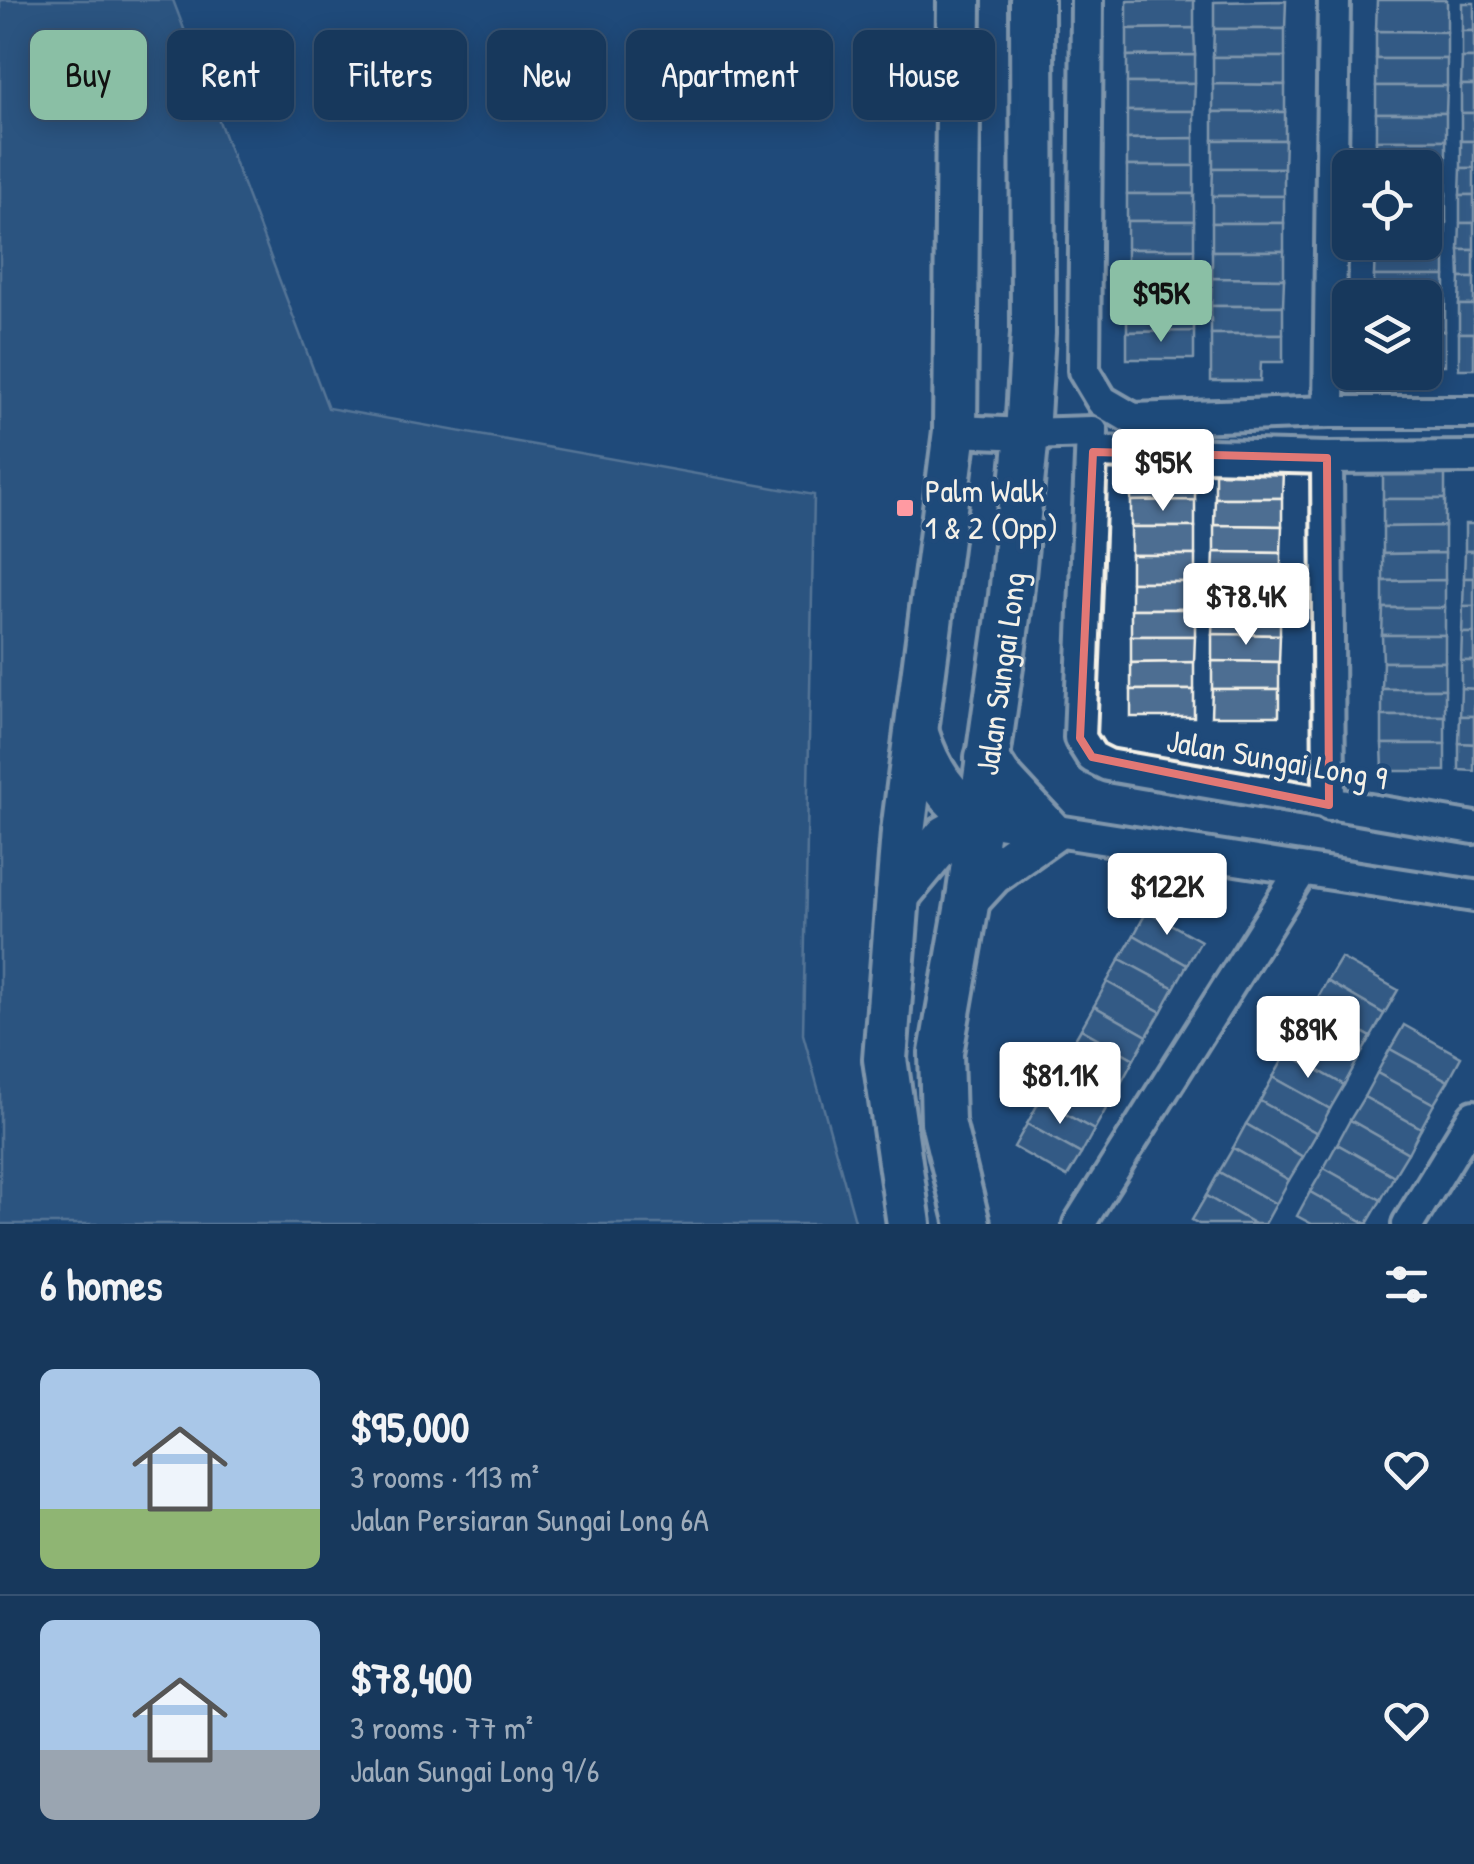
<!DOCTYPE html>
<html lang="en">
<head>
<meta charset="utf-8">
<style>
  :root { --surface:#17385c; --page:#244365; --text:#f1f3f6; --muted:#9eacbb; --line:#365272; --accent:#8abfa5 }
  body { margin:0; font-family:"Patrick Hand",sans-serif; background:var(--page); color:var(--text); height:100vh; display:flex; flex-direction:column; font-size:38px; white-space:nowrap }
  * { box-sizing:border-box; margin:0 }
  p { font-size:32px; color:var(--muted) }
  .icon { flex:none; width:55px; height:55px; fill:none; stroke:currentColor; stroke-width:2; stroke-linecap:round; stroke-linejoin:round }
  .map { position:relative; height:1224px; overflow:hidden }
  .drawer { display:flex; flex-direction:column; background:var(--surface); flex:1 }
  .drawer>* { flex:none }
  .hud { position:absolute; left:30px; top:30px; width:1415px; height:90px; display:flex; gap:20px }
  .tools { position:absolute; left:1332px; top:150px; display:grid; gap:20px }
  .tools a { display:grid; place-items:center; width:110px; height:110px; border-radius:15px; background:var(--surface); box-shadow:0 5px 25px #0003,0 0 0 2px var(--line); font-size:50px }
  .price { position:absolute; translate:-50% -85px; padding:0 22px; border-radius:10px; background:#fff; color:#222; font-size:32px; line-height:65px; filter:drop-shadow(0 2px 5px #0008) }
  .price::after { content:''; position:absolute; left:50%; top:60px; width:30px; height:22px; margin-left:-15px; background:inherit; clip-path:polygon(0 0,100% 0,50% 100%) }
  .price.on { background:var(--accent); color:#111 }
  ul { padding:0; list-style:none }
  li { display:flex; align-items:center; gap:30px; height:250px; padding:0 40px }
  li+li { border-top:2px solid var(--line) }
  li span { display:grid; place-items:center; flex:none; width:280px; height:200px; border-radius:15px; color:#555 }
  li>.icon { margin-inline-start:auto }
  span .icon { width:120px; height:120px; fill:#fffc; stroke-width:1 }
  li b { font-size:42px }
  h2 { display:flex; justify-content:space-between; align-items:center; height:120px; padding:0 40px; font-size:42px }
  .pill { padding:0 35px; border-radius:15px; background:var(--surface); box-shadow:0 5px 25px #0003,0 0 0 2px var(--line); font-size:35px; line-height:90px }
  .pill.on { background:var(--accent); color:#111 }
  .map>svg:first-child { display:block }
  .green { fill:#3a5f88; stroke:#97a8b8; stroke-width:2.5 }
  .building { fill:#4d6e92; stroke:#f4f1e8; stroke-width:2.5 }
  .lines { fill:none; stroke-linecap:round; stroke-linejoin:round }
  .street-casing { stroke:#f4f1e8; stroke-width:38 }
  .secondary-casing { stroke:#f4f1e8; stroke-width:50 }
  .street { stroke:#1f4a7a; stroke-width:30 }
  .secondary { stroke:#1f4a7a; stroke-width:42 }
  .marked { fill:none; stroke:#e27875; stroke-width:8; stroke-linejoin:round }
  .poi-dot { fill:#ff9aa2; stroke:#1f4a7a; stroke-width:4 }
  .labels { text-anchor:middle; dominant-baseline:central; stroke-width:9; stroke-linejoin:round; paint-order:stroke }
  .poi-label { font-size:32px; fill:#f4f1e8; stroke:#1f4a7a; text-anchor:start }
  .street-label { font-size:32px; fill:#f4f1e8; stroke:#1f4a7a }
</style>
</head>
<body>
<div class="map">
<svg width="1474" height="1224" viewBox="0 0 1474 1224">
  <rect width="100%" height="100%" fill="#1f4a7a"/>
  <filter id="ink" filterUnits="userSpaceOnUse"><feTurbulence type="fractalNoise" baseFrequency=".01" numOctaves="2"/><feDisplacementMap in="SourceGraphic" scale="20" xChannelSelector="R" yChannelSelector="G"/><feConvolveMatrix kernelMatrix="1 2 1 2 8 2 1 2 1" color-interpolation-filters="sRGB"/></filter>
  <g filter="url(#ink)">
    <path class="green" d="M 0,0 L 173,0 L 328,408 L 814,495 L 803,1034 L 856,1224 L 0,1224 Z"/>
    <g class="building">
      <path d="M 1194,0 L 1194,28 L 1127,29 L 1127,1 Z"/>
      <path d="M 1377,0 L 1447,0 L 1447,32 L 1376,31 Z"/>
      <path d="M 1286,1 L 1285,29 L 1214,29 L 1214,2 Z"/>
      <rect x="1462" y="3" width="12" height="28"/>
      <path d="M 1194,28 L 1195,55 L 1127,56 L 1127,29 Z"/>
      <path d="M 1214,29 L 1285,29 L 1285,57 L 1213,57 Z"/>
      <path d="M 1376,31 L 1447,32 L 1447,59 L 1376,59 Z"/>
      <rect x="1462" y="31" width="12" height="27"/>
      <path d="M 1195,55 L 1195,83 L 1127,83 L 1127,56 Z"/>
      <path d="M 1213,57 L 1285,57 L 1285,85 L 1213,84 Z"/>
      <path d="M 1462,58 L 1474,58 L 1474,85 L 1461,85 Z"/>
      <rect x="1376" y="59" width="71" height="27"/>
      <path d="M 1127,83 L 1195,83 L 1194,111 L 1127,111 Z"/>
      <path d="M 1213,84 L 1285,85 L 1285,112 L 1213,112 Z"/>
      <rect x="1461" y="85" width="13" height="28"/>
      <path d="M 1376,86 L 1447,86 L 1446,113 L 1376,113 Z"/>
      <path d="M 1127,111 L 1194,111 L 1194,138 L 1127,139 Z"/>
      <rect x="1213" y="112" width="72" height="28"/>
      <rect x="1376" y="113" width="70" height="27"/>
      <rect x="1461" y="113" width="13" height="28"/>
      <path d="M 1194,138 L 1194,166 L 1127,166 L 1127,139 Z"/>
      <path d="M 1213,140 L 1285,140 L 1284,168 L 1213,168 Z"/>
      <path d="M 1376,140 L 1446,140 L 1446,167 L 1376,168 Z"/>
      <rect x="1461" y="141" width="13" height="27"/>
      <rect x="1127" y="166" width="67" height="28"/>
      <path d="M 1446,167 L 1446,195 L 1425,195 L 1425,168 L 1402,168 Z"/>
      <path d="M 1213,168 L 1284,168 L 1284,196 L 1212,196 Z"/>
      <path d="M 1461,168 L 1474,168 L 1474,195 L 1460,195 Z"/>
      <rect x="1127" y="194" width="67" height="27"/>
      <rect x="1425" y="195" width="21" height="27"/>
      <rect x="1460" y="195" width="14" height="28"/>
      <rect x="1212" y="196" width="72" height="27"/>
      <rect x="1127" y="221" width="67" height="28"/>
      <path d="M 1425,222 L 1446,222 L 1445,249 L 1375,249 L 1375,242 L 1425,242 Z"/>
      <rect x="1212" y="223" width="72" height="28"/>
      <path d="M 1460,223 L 1474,223 L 1474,250 L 1459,250 Z"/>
      <path d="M 1127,249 L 1194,249 L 1194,276 L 1127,277 Z"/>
      <path d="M 1375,249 L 1445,249 L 1445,276 L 1374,276 Z"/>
      <path d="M 1459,250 L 1474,250 L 1474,278 L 1460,278 Z"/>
      <path d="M 1212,251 L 1284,251 L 1284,279 L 1212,278 Z"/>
      <path d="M 1194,276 L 1194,304 L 1127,304 L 1127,277 Z"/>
      <path d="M 1374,276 L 1445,276 L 1445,304 L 1425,303 L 1425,298 L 1374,298 Z"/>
      <path d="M 1212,278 L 1284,279 L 1283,306 L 1211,306 Z"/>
      <path d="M 1460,278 L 1474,278 L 1474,305 L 1459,305 Z"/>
      <path d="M 1425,303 L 1445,304 L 1445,331 L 1425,331 Z"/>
      <path d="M 1127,304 L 1194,304 L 1194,331 L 1127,332 Z"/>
      <rect x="1459" y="305" width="15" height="28"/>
      <rect x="1211" y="306" width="72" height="28"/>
      <path d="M 1194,331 L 1194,359 L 1127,359 L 1127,332 Z"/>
      <rect x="1425" y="331" width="20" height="34"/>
      <rect x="1459" y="333" width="15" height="36"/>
      <path d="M 1211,334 L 1283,334 L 1283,362 L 1261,362 L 1260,381 L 1211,381 Z"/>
      <path d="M 1131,467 L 1195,467 L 1195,500 L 1131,501 Z"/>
      <rect x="1383" y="468" width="62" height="31"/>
      <path d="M 1215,471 L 1283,471 L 1282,498 L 1215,498 Z"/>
      <path d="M 1215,498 L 1282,498 L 1282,526 L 1214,525 Z"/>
      <path d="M 1383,499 L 1445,499 L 1445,526 L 1383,527 Z"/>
      <path d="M 1195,500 L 1195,527 L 1131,527 L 1131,501 Z"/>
      <rect x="1465" y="524" width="9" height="27"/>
      <path d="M 1214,525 L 1282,526 L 1281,553 L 1214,552 Z"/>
      <path d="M 1445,526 L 1445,553 L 1383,554 L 1383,527 Z"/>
      <rect x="1131" y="527" width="64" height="28"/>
      <path d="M 1465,551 L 1474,551 L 1474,578 L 1464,578 Z"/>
      <path d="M 1214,552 L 1281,553 L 1281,580 L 1213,579 Z"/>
      <path d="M 1445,553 L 1445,580 L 1383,581 L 1383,554 Z"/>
      <rect x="1131" y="555" width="64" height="27"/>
      <path d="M 1464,578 L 1474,578 L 1474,606 L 1463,606 Z"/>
      <path d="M 1213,579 L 1281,580 L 1280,607 L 1213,607 Z"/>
      <path d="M 1445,580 L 1445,608 L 1383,608 L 1383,581 Z"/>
      <rect x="1131" y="582" width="64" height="27"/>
      <path d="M 1463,606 L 1474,606 L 1474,633 L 1462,633 Z"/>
      <path d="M 1213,607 L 1280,607 L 1280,635 L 1212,634 Z"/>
      <path d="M 1383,608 L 1445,608 L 1445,635 L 1382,635 Z"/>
      <rect x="1131" y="609" width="64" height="27"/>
      <path d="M 1462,633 L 1474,633 L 1474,661 L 1461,661 Z"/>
      <path d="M 1212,634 L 1280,635 L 1279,662 L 1212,661 Z"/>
      <path d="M 1382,635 L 1445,635 L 1445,662 L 1383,662 Z"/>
      <path d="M 1131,636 L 1195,636 L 1194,662 L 1131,663 Z"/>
      <path d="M 1212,661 L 1279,662 L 1279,689 L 1212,689 Z"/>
      <path d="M 1461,661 L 1474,661 L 1474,689 L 1461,688 Z"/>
      <path d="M 1194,662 L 1194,690 L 1131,690 L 1131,663 Z"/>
      <path d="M 1383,662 L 1445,662 L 1445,689 L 1382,689 Z"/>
      <path d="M 1461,688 L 1474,689 L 1474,716 L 1460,716 Z"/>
      <path d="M 1212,689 L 1279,689 L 1279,716 L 1211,716 Z"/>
      <rect x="1382" y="689" width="63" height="27"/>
      <rect x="1131" y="690" width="63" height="27"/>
      <rect x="1382" y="716" width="63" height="28"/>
      <path d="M 1460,716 L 1474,716 L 1474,744 L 1459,743 Z"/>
      <path d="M 1459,743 L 1474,744 L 1474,771 L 1459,770 Z"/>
      <path d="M 1382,744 L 1445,744 L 1445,771 L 1383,771 Z"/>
      <path d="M 1147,911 L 1201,941 L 1187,965 L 1134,935 Z"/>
      <path d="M 1134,935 L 1187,965 L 1174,988 L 1120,959 Z"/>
      <path d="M 1341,958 L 1398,990 L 1384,1014 L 1327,981 Z"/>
      <path d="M 1120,959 L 1174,988 L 1161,1012 L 1107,982 Z"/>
      <path d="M 1327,981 L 1384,1014 L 1371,1037 L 1314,1005 Z"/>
      <path d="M 1107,982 L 1161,1012 L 1147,1036 L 1094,1006 Z"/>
      <path d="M 1314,1005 L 1371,1037 L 1357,1061 L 1300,1029 Z"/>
      <path d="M 1094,1006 L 1147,1036 L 1134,1059 L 1081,1029 Z"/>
      <path d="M 1404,1025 L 1461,1057 L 1448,1081 L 1390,1049 Z"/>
      <path d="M 1081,1029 L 1134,1059 L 1121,1083 L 1067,1053 Z"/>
      <path d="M 1300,1029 L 1357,1061 L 1344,1085 L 1287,1053 Z"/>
      <path d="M 1390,1049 L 1448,1081 L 1434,1104 L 1377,1073 Z"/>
      <path d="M 1067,1053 L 1121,1083 L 1107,1107 L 1054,1076 Z"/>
      <path d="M 1287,1053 L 1344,1085 L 1330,1109 L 1273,1077 Z"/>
      <path d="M 1377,1073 L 1434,1104 L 1421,1128 L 1364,1097 Z"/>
      <path d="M 1054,1076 L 1107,1107 L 1094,1130 L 1040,1100 Z"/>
      <path d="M 1273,1077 L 1330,1109 L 1317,1133 L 1260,1101 Z"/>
      <path d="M 1364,1097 L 1421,1128 L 1408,1153 L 1350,1120 Z"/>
      <path d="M 1040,1100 L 1094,1130 L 1081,1154 L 1027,1124 Z"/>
      <path d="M 1260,1101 L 1317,1133 L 1303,1157 L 1246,1124 Z"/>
      <path d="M 1350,1120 L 1408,1153 L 1394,1176 L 1337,1144 Z"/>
      <path d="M 1027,1124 L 1081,1154 L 1067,1177 L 1014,1147 Z"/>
      <path d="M 1246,1124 L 1303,1157 L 1289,1180 L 1233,1148 Z"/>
      <path d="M 1337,1144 L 1394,1176 L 1381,1200 L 1324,1168 Z"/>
      <path d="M 1233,1148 L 1289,1180 L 1276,1204 L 1219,1172 Z"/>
      <path d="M 1324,1168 L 1381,1200 L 1367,1224 L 1310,1192 Z"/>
      <path d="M 1219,1172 L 1276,1204 L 1265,1224 L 1255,1224 L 1206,1196 Z"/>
      <path d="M 1310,1192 L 1367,1224 L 1312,1224 L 1297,1216 Z"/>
      <path d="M 1206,1196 L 1255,1224 L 1199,1224 L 1192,1220 Z"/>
    </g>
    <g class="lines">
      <g class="street-casing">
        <g id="street">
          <path d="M 1087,0 L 1084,371 L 1102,401 L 1133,419 L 1329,412 L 1474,412"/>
          <path d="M 1329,412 L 1334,0"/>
          <path d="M 955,431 L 1027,434 L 1092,432 L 1080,738 L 1092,757 L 1108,765 L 1474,828"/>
          <path d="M 1093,452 L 1327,458 L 1474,457"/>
          <path d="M 1327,458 L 1329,805"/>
          <path d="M 979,819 L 1474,896"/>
          <path d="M 1079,1224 L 1301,871"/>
          <path d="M 1408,1224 L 1474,1116"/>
        </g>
      </g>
      <g class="secondary-casing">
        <g id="secondary">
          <path d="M 917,734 C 929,771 946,798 979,819"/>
          <path d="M 898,895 L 946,837 L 979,819"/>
          <path d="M 968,899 L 991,874 L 1050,832 L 999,777 L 987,758"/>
          <path d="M 909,1224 L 885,1059 L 903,832 L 955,431 L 959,0"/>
          <path id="s1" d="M 968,1224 L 943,1122 L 941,1053 L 968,899 L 1011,596 L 1027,434 L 1033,333 L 1032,0"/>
        </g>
      </g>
      <use href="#street" class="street"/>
      <use href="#secondary" class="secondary"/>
    </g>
  </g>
  <path d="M0 0H1474V1224H0ZM 1093,452 L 1327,458 L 1329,805 L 1092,757 L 1080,738 Z" fill="#1f4a7a" fill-opacity=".55" fill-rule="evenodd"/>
  <path class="marked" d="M 1093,452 L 1327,458 L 1329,805 L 1092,757 L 1080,738 Z"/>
  <rect class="poi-dot" x="895" y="498" width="20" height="20" rx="5"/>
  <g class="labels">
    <g class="poi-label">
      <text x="925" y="490">Palm Walk<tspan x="925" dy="37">1 &amp; 2 (Opp)</tspan></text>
    </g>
    <g class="street-label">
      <text stroke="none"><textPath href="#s1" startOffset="558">Jalan Sungai Long</textPath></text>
      <text transform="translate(1277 759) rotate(10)">Jalan Sungai Long 9</text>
    </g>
  </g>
</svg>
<div class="tools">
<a><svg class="icon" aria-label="locate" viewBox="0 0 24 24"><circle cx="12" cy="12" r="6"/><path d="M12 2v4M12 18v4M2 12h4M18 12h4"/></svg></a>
<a><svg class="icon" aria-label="layers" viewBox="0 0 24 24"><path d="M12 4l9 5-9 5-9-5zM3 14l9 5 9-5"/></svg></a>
</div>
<b class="price on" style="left:1161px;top:345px">$95K</b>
<b class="price" style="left:1163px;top:514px">$95K</b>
<b class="price" style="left:1246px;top:648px">$78.4K</b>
<b class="price" style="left:1167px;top:938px">$122K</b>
<b class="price" style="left:1308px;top:1081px">$89K</b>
<b class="price" style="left:1060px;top:1127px">$81.1K</b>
<div class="hud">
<a class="pill on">Buy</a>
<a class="pill">Rent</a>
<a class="pill">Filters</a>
<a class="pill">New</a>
<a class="pill">Apartment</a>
<a class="pill">House</a>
</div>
</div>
<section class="drawer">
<h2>6 homes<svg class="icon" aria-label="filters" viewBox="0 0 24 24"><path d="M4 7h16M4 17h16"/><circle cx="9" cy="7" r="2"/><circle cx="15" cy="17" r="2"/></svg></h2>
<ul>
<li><span style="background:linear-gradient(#a9c7e8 70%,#8fb573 0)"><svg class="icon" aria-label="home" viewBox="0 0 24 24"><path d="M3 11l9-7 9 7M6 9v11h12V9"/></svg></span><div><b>$95,000</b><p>3 rooms · 113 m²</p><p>Jalan Persiaran Sungai Long 6A</p></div><svg class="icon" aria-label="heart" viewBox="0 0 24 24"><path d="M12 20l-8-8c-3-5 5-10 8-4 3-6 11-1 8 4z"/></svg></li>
<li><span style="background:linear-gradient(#a9c7e8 65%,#9aa5b1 0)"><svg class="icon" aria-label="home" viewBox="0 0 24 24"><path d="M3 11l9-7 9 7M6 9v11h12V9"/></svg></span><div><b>$78,400</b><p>3 rooms · 77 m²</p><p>Jalan Sungai Long 9/6</p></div><svg class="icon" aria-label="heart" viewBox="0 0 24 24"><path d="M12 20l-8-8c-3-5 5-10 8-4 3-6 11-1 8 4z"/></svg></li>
</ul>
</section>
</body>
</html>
